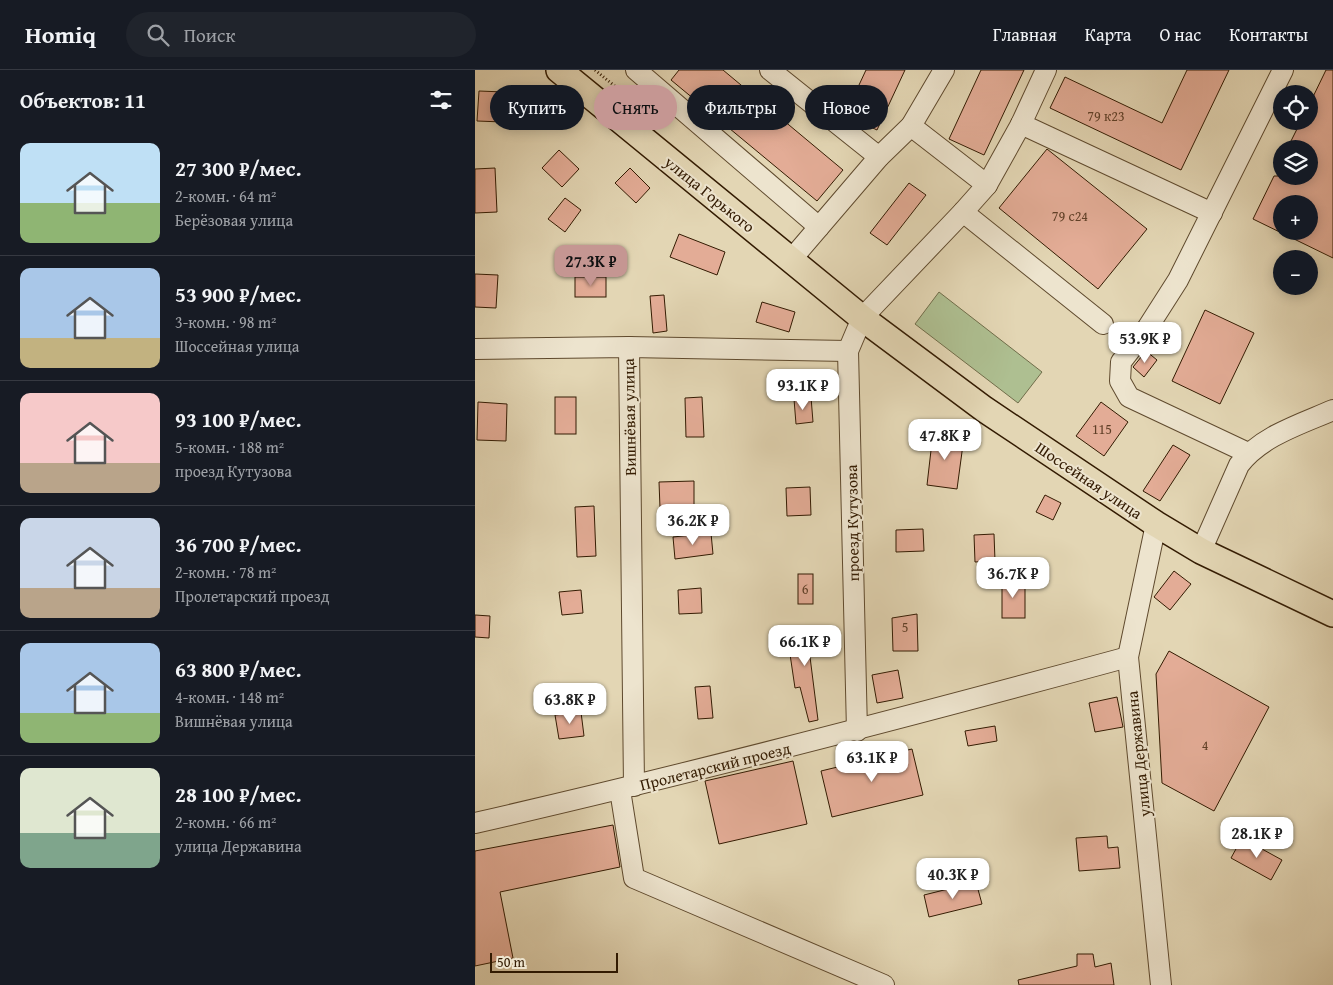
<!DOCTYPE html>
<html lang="ru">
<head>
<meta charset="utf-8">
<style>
  :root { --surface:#171b24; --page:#20242c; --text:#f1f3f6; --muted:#9ea1a6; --line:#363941; --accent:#c59692 }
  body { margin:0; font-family:"Gentium Book Plus",serif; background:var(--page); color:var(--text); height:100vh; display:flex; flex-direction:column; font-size:19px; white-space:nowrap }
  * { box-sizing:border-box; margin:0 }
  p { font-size:16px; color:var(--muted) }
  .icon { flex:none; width:28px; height:28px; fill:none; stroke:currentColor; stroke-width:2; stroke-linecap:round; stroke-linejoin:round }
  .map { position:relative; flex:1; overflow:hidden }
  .details { display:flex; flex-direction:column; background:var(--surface); width:475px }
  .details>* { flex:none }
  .guide { position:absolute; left:15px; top:15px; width:475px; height:45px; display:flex; gap:10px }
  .controls { position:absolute; left:798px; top:15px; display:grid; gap:10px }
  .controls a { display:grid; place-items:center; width:45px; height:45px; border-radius:50%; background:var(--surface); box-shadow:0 2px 12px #0003; font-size:25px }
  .scale { position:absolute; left:15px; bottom:12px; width:128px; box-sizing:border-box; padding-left:5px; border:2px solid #331b02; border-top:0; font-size:14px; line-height:18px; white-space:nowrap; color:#331b02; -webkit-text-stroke:4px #ede4ce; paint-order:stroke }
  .price { position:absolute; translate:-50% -42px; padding:0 11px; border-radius:10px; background:#fff; color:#222; font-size:16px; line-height:32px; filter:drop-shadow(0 1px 2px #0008) }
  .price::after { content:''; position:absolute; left:50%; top:30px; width:15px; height:11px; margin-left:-8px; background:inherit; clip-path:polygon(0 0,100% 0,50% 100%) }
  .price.current { background:var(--accent); color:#111 }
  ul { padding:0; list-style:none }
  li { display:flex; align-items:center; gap:15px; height:125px; padding:0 20px }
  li+li { border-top:1px solid var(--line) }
  li span { display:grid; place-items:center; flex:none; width:140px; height:100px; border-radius:10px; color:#555 }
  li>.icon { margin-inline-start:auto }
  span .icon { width:60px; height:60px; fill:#fffc; stroke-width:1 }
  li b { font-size:21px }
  h2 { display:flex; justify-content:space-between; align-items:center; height:60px; padding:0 20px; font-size:21px }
  .chip { padding:0 18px; border-radius:22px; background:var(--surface); box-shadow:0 2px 12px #0003; font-size:18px; line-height:45px }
  .chip.current { background:var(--accent); color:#111 }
  header { display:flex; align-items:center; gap:30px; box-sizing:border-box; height:70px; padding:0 25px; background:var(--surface); border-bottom:1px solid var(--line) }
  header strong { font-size:24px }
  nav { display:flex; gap:28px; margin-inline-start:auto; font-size:18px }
  .search { width:350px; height:45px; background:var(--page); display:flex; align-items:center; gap:12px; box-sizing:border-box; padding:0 18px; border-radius:28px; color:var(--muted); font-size:19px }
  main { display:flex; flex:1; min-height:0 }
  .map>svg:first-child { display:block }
  .green { fill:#aebf91; stroke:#706d4a }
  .building { fill:#e3ac96; stroke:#331b02; fill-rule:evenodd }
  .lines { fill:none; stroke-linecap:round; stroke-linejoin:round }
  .minor-casing { stroke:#5f4a2e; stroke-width:22 }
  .major-casing { stroke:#331b02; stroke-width:28 }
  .path { stroke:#331b02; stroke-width:3; stroke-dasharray:1 2.5; stroke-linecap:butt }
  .minor { stroke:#ede4ce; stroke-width:20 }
  .major { stroke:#e3d6b4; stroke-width:25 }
  .labels { text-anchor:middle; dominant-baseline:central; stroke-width:4; stroke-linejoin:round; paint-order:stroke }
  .number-label { font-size:14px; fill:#5f3f27 }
  .street-label { font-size:16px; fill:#331b02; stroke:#ede4ce }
</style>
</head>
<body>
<header>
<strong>Homiq</strong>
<div class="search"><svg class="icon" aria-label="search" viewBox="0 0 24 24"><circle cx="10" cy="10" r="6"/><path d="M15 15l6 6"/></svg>Поиск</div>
<nav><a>Главная</a><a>Карта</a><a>О нас</a><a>Контакты</a></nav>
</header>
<main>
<section class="details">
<h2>Объектов: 11<svg class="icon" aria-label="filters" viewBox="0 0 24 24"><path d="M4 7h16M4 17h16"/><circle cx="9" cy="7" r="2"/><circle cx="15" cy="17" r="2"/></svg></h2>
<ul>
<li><span style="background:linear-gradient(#bfe0f5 60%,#8fb573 0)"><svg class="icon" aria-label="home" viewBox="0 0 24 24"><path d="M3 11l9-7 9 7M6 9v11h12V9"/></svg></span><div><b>27 300 ₽/мес.</b><p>2-комн. · 64 m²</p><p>Берёзовая улица</p></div></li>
<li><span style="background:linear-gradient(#a9c7e8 70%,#c2b280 0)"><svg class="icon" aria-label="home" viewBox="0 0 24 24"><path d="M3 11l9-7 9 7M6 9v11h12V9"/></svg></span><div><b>53 900 ₽/мес.</b><p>3-комн. · 98 m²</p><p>Шоссейная улица</p></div></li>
<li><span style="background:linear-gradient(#f6c9c9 70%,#b9a48a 0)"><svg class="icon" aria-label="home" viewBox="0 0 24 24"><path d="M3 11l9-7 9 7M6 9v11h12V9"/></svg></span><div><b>93 100 ₽/мес.</b><p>5-комн. · 188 m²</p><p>проезд Кутузова</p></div></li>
<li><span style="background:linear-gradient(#c9d6e8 70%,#b9a48a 0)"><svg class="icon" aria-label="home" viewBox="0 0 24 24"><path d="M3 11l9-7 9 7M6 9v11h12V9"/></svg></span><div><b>36 700 ₽/мес.</b><p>2-комн. · 78 m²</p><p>Пролетарский проезд</p></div></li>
<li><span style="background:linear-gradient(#a9c7e8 70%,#8fb573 0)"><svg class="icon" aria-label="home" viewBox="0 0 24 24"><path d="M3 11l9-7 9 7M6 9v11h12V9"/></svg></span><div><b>63 800 ₽/мес.</b><p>4-комн. · 148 m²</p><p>Вишнёвая улица</p></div></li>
<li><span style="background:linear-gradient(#dfe7d0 65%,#7fa58c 0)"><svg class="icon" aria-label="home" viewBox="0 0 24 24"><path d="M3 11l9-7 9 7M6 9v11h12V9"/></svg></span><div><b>28 100 ₽/мес.</b><p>2-комн. · 66 m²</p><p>улица Державина</p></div></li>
</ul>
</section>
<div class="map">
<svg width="858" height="915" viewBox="0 0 858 915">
  <rect width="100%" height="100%" fill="#e3d6b4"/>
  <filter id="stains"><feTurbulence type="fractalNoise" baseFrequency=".004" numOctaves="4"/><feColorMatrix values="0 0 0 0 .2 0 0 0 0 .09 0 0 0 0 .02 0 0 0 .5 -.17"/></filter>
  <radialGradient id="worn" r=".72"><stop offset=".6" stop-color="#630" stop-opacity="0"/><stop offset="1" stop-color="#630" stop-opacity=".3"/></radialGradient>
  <path class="green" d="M 464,222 L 567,302 L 543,333 L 440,254 Z"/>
  <g class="building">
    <path d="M 204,0 L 248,0 L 368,100 L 342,131 L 196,10 Z"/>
    <path d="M 391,0 L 430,0 L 402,60 L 370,45 Z"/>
    <path d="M 506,0 L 549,0 L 509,85 L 474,69 Z"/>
    <path d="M 712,0 L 754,0 L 706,100 L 575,38 L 590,7 L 687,53 Z"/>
    <path d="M 851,0 L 858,0 L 858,188 L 778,149 L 799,106 L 834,106 L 834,79 L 812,79 L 826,51 L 834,51 L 834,35 ZM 806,134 L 834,134 L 834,161 L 806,161 Z"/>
    <path d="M 4,21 L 29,22 L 28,52 L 2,51 Z"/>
    <path d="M 572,79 L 672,159 L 623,219 L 524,138 Z"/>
    <path d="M 84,80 L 104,99 L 87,117 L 67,98 Z"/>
    <path d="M 20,98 L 22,142 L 0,143 L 0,99 Z"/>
    <path d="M 155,98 L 175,118 L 161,133 L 140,113 Z"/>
    <path d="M 434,113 L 451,125 L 412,175 L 395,163 Z"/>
    <path d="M 90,128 L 106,140 L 90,162 L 73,149 Z"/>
    <path d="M 204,164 L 250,182 L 242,205 L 195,187 Z"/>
    <path d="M 0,204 L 23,205 L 21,238 L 0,237 Z"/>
    <rect x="100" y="207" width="31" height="20"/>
    <path d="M 189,225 L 192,261 L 178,263 L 175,226 Z"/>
    <path d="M 287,232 L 320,242 L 314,262 L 281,252 Z"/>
    <path d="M 730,240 L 779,263 L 745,334 L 697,311 Z"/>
    <path d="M 671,281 L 682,290 L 669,307 L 658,297 Z"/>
    <rect x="80" y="327" width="21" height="37"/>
    <path d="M 227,327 L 229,367 L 211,367 L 210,328 Z"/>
    <path d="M 336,327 L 338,352 L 321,354 L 319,329 Z"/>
    <path d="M 3,332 L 32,334 L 31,371 L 2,370 Z"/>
    <path d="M 626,332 L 653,352 L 629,386 L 601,366 Z"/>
    <path d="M 458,363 L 489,367 L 482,419 L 452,415 Z"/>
    <path d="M 698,375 L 715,385 L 685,431 L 668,421 Z"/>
    <path d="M 219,411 L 219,437 L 185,438 L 184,412 Z"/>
    <path d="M 335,417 L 336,445 L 312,446 L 311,418 Z"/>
    <path d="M 570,425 L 586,433 L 578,450 L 561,442 Z"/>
    <path d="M 119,436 L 121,486 L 102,487 L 100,437 Z"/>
    <path d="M 448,459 L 449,481 L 421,482 L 421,460 Z"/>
    <path d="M 236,463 L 238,484 L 200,489 L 198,467 Z"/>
    <path d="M 519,464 L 520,491 L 500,492 L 499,465 Z"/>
    <path d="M 699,501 L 716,514 L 695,540 L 679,527 Z"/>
    <rect x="323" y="504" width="15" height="30"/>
    <rect x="527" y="510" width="23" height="38"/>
    <path d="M 226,518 L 227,543 L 204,544 L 203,520 Z"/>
    <path d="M 106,520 L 108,543 L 87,545 L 84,522 Z"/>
    <path d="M 442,544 L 443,581 L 418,581 L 417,548 Z"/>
    <path d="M 0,545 L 15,546 L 14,568 L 0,567 Z"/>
    <path d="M 344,559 L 347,577 L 334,579 L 343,650 L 334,652 L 325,617 L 320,618 L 312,564 Z"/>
    <path d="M 694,581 L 794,637 L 739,741 L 687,713 L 681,604 Z"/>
    <path d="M 423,600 L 428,628 L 402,633 L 397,605 Z"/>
    <path d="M 235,616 L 238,648 L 223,649 L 220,617 Z"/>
    <path d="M 642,627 L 648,657 L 620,662 L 614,633 Z"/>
    <path d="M 106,642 L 109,666 L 84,669 L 80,645 Z"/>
    <path d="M 520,656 L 522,671 L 493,676 L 490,661 Z"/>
    <path d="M 437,679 L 448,725 L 357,747 L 346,701 Z"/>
    <path d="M 318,691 L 332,754 L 244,774 L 230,711 Z"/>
    <path d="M 138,755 L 145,797 L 25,822 L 38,888 L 0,896 L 0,781 Z"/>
    <path d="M 632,766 L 633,778 L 643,777 L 645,798 L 604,801 L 601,768 Z"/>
    <path d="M 767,768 L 807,790 L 796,810 L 756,788 Z"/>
    <path d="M 501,812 L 507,834 L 454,847 L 449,825 Z"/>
    <path d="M 602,884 L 618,884 L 620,897 L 636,893 L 639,915 L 544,915 L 543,910 L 602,896 Z"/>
  </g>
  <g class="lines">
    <g class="minor-casing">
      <g id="minor">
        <path d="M 161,0 L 344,157"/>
        <path d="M 295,0 L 404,87"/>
        <path d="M 546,54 L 737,143"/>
        <path d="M 436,56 L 512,115"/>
        <path d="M 488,142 L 628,254"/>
        <path d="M 315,191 L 404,87 L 436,56 L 469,0"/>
        <path d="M 154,277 L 159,716"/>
        <path d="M 0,279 L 154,277 L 373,281"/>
        <path d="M 773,383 L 654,327 L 645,311 L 646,292 L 673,257 L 703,210 L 808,0"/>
        <path d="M 681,454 L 653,587 L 686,915"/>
        <path d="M 726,481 L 764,395 C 786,366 826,354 858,340"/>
        <path d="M 382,661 L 373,281 L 387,248 L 488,142 L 512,115 L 546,54 L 571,0"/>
        <path d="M 145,720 L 159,808 L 409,915"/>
        <path d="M 0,753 C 219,703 436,646 653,587"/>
      </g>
    </g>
    <g class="major-casing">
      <path id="major" d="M 84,0 L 387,248 L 509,339 L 681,454 L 726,481 L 858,544"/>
    </g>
    <path class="path" d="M 120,0 L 174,44"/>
    <use href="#minor" class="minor"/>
    <use href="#major" class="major"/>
  </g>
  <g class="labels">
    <g class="number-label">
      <text x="631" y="46">79 к23</text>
      <text x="595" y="146">79 с24</text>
      <text x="627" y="359">115</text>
      <text x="330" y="519">6</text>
      <text x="430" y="557">5</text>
      <text x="730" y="675">4</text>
    </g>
    <g class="street-label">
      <text transform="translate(235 124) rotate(39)">улица Горького</text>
      <text transform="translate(154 347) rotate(-91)">Вишнёвая улица</text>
      <text transform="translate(614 410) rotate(34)">Шоссейная улица</text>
      <text transform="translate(377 453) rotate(-91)">проезд Кутузова</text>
      <text transform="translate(663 684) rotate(-96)">улица Державина</text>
      <text transform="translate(240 696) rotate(-14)">Пролетарский проезд</text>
    </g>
  </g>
  <rect width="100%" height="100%" filter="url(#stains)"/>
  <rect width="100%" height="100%" fill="url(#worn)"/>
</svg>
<div class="controls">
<a><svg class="icon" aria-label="locate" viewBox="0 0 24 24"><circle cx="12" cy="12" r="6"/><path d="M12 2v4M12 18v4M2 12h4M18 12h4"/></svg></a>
<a><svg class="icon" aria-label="layers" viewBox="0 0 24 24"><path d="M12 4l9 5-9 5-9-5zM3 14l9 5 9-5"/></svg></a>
<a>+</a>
<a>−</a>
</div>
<div class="scale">50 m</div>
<b class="price current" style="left:116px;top:217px">27.3K ₽</b>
<b class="price" style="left:670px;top:294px">53.9K ₽</b>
<b class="price" style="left:328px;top:341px">93.1K ₽</b>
<b class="price" style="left:470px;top:391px">47.8K ₽</b>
<b class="price" style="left:218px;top:476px">36.2K ₽</b>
<b class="price" style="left:538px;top:529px">36.7K ₽</b>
<b class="price" style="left:330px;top:597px">66.1K ₽</b>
<b class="price" style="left:95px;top:655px">63.8K ₽</b>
<b class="price" style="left:397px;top:713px">63.1K ₽</b>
<b class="price" style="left:782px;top:789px">28.1K ₽</b>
<b class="price" style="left:478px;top:830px">40.3K ₽</b>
<div class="guide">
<a class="chip">Купить</a>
<a class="chip current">Снять</a>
<a class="chip">Фильтры</a>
<a class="chip">Новое</a>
</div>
</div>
</main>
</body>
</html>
